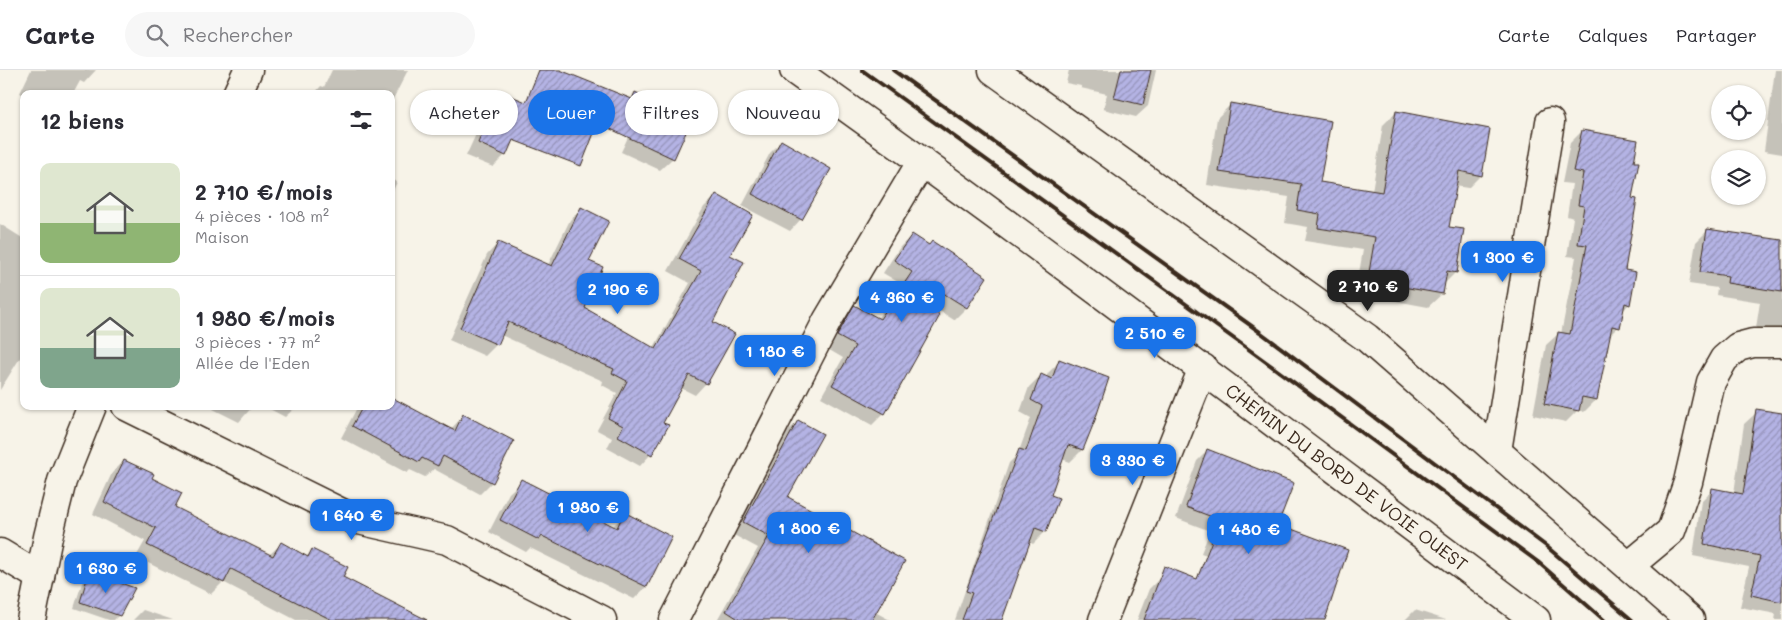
<!DOCTYPE html>
<html lang="fr">
<head>
<meta charset="utf-8">
<style>
  :root { --surface:#fff; --page:#f7f7f7; --text:#2b2b33; --muted:#7c7c81; --line:#e1e1e2; --accent:#1a73e8 }
  body { margin:0; font-family:Mali,sans-serif; background:var(--page); color:var(--text); height:100vh; display:flex; flex-direction:column; font-size:19px; white-space:nowrap }
  * { box-sizing:border-box; margin:0 }
  p { font-size:16px; color:var(--muted) }
  .icon { flex:none; width:28px; height:28px; fill:none; stroke:currentColor; stroke-width:2; stroke-linecap:round; stroke-linejoin:round }
  .map { position:relative; flex:1; overflow:hidden }
  .panel { position:absolute; left:20px; top:20px; width:375px; height:320px; display:flex; flex-direction:column; background:var(--surface); border-radius:10px; box-shadow:0 1px 4px #0004 }
  .panel>* { flex:none }
  .banner { position:absolute; left:410px; top:20px; width:475px; height:45px; display:flex; gap:10px }
  .tools { position:absolute; left:1711px; top:15px; display:grid; gap:10px }
  .tools a { display:grid; place-items:center; width:55px; height:55px; border-radius:50%; background:var(--surface); box-shadow:0 1px 4px #0004; font-size:25px }
  .price { position:absolute; translate:-50% -42px; padding:0 11px; border-radius:10px; background:var(--accent); color:#fff; font-size:16px; line-height:32px; filter:drop-shadow(0 1px 2px #0008) }
  .price::after { content:''; position:absolute; left:50%; top:30px; width:15px; height:11px; margin-left:-8px; background:inherit; clip-path:polygon(0 0,100% 0,50% 100%) }
  .price.active { background:#222; color:#fff }
  ul { padding:0; list-style:none }
  li { display:flex; align-items:center; gap:15px; height:125px; padding:0 20px }
  li+li { border-top:1px solid var(--line) }
  li span { display:grid; place-items:center; flex:none; width:140px; height:100px; border-radius:10px; color:#555 }
  li>.icon { margin-inline-start:auto }
  span .icon { width:60px; height:60px; fill:#fffc; stroke-width:1 }
  li b { font-size:21px }
  h2 { display:flex; justify-content:space-between; align-items:center; height:60px; padding:0 20px; font-size:21px }
  .pill { padding:0 18px; border-radius:22px; background:var(--surface); box-shadow:0 1px 4px #0004; font-size:18px; line-height:45px }
  .pill.active { background:var(--accent); color:#fff }
  header { display:flex; align-items:center; gap:30px; box-sizing:border-box; height:70px; padding:0 25px; background:var(--surface); border-bottom:1px solid var(--line) }
  header strong { font-size:24px }
  nav { display:flex; gap:28px; margin-inline-start:auto; font-size:18px }
  .search { width:350px; height:45px; background:var(--page); display:flex; align-items:center; gap:12px; box-sizing:border-box; padding:0 18px; border-radius:28px; color:var(--muted); font-size:19px }
  .map>svg:first-child { display:block }
  .shadow { fill:#0003 }
  .building { fill:url(#building-hatch); stroke:#3b2a1e }
  .lines { fill:none; stroke-linecap:round; stroke-linejoin:round }
  .minor-casing { stroke:#3b2a1e; stroke-width:31 }
  .minor { stroke:#f7f3e8; stroke-width:28 }
  .rail { stroke:#3b2a1e; stroke-width:4 }
  .labels { text-anchor:middle; dominant-baseline:central; stroke-width:5; stroke-linejoin:round; paint-order:stroke }
  .street-label { font-size:18px; fill:#3b2a1e; stroke:#f7f3e8 }
</style>
</head>
<body>
<header>
<strong>Carte</strong>
<div class="search"><svg class="icon" aria-label="search" viewBox="0 0 24 24"><circle cx="10" cy="10" r="6"/><path d="M15 15l6 6"/></svg>Rechercher</div>
<nav><a>Carte</a><a>Calques</a><a>Partager</a></nav>
</header>
<div class="map">
<svg width="1782" height="550" viewBox="0 0 1782 550">
  <defs>
    <pattern id="building-hatch" width="6" height="6" patternUnits="userSpaceOnUse" patternTransform="scale(1.25)"><rect width="6" height="6" fill="#b4b3e4"/><path d="M-1 1l2-2M0 6l6-6M5 7l2-2" fill="none" stroke="#9492b8"/></pattern>
  </defs>
  <rect width="100%" height="100%" fill="#f7f3e8"/>
  <filter id="ink" filterUnits="userSpaceOnUse"><feTurbulence type="fractalNoise" baseFrequency=".02" numOctaves="2"/><feDisplacementMap in="SourceGraphic" scale="10" xChannelSelector="R" yChannelSelector="G"/><feConvolveMatrix kernelMatrix="1 2 1 2 8 2 1 2 1" color-interpolation-filters="sRGB"/></filter>
  <g filter="url(#ink)">
    <g class="shadow">
      <path d="M 31,0 L 96,0 L 84,13 L 80,11 L 73,24 L 24,25 L 20,23 Z"/>
      <path d="M 332,0 L 408,0 L 391,33 L 391,24 L 314,24 L 321,16 L 324,17 Z"/>
      <path d="M 1069,0 L 1156,0 L 1148,36 L 1136,47 L 1103,39 L 1107,24 L 1081,18 L 1081,16 L 1066,13 Z"/>
      <path d="M 1775,0 L 1782,0 L 1782,84 L 1764,81 Z"/>
      <path d="M 1230,35 L 1319,113 L 1372,121 L 1383,55 L 1396,42 L 1481,105 L 1468,118 L 1455,116 L 1447,158 L 1456,202 L 1443,215 L 1442,224 L 1428,237 L 1385,229 L 1385,226 L 1356,221 L 1363,180 L 1305,171 L 1308,157 L 1285,153 L 1289,127 L 1207,115 L 1217,48 Z"/>
      <path d="M 494,38 L 505,85 L 493,97 L 466,86 L 482,51 Z"/>
      <path d="M 639,44 L 673,88 L 660,100 L 621,82 Z"/>
      <path d="M 1582,61 L 1633,93 L 1631,129 L 1623,201 L 1629,234 L 1622,242 L 1618,257 L 1608,267 L 1596,330 L 1584,342 L 1578,340 L 1566,352 L 1533,345 L 1546,275 L 1558,264 L 1561,264 L 1576,187 L 1567,186 L 1573,148 L 1567,146 L 1572,114 L 1562,113 L 1570,73 Z"/>
      <path d="M 781,72 L 801,149 L 790,161 L 742,136 L 770,83 Z"/>
      <path d="M 391,109 L 397,112 L 391,125 Z"/>
      <path d="M 716,126 L 729,185 L 711,253 L 706,313 L 695,325 L 681,318 L 661,353 L 651,384 L 640,396 L 607,378 L 612,368 L 597,360 L 617,323 L 602,315 L 603,311 L 501,265 L 497,274 L 485,286 L 449,270 L 487,185 L 498,173 L 548,195 L 570,150 L 581,139 L 588,191 L 583,239 L 653,279 L 690,213 L 668,201 L 704,137 Z"/>
      <path d="M 0,154 L 24,169 L 24,285 L 20,288 L 0,320 Z"/>
      <path d="M 1708,160 L 1782,170 L 1782,262 L 1756,258 L 1760,232 L 1716,225 L 1717,218 L 1689,214 L 1696,172 Z"/>
      <path d="M 912,165 L 966,238 L 954,250 L 935,238 L 884,343 L 872,355 L 821,327 L 843,288 L 826,278 L 843,249 L 855,237 L 877,249 L 901,214 L 883,203 L 900,177 Z"/>
      <path d="M 1060,291 L 1094,350 L 1082,380 L 1070,392 L 1062,389 L 1049,426 L 1045,462 L 1033,474 L 1029,472 L 1000,550 L 955,550 L 1009,393 L 1018,384 L 1031,348 L 1020,342 L 1029,317 L 1041,305 L 1046,308 L 1048,303 Z"/>
      <path d="M 214,336 L 253,336 L 239,352 L 213,339 Z"/>
      <path d="M 264,336 L 297,336 L 285,347 Z"/>
      <path d="M 358,336 L 391,336 L 450,360 L 463,346 L 492,412 L 480,424 L 434,399 L 425,407 L 410,400 L 407,403 L 341,368 Z"/>
      <path d="M 1756,343 L 1782,346 L 1782,550 L 1775,550 L 1776,544 L 1740,537 L 1749,497 L 1693,486 L 1701,431 L 1713,419 L 1734,423 L 1744,354 Z"/>
      <path d="M 798,351 L 787,427 L 875,542 L 890,550 L 717,550 L 758,478 L 732,464 L 786,363 Z"/>
      <path d="M 1207,381 L 1277,455 L 1324,528 L 1201,483 L 1210,461 L 1176,448 L 1197,391 Z"/>
      <path d="M 124,391 L 150,408 L 173,438 L 269,485 L 281,474 L 306,487 L 312,481 L 341,508 L 424,550 L 296,550 L 223,512 L 211,524 L 136,487 L 145,471 L 93,444 L 112,403 Z"/>
      <path d="M 522,411 L 612,457 L 625,444 L 670,467 L 646,517 L 634,529 L 530,478 L 526,482 L 489,462 L 509,423 Z"/>
      <path d="M 89,503 L 119,545 L 114,550 L 109,550 L 74,538 L 83,510 Z"/>
      <path d="M 1161,507 L 1273,550 L 1137,550 L 1149,519 Z"/>
      <path d="M 143,540 L 173,550 L 133,550 Z"/>
      <path d="M 1415,540 L 1446,550 L 1405,550 Z"/>
    </g>
    <g class="building">
      <path d="M 539,0 L 560,0 L 632,29 L 635,22 L 692,49 L 674,89 L 598,53 L 581,96 L 513,70 L 506,86 L 478,73 L 499,21 L 526,32 Z"/>
      <path d="M 1121,0 L 1151,0 L 1143,35 L 1114,28 Z"/>
      <path d="M 1230,33 L 1331,51 L 1320,112 L 1382,122 L 1396,41 L 1490,59 L 1482,106 L 1459,101 L 1449,157 L 1464,159 L 1457,203 L 1447,201 L 1443,224 L 1397,216 L 1398,213 L 1368,208 L 1375,167 L 1318,158 L 1320,144 L 1297,140 L 1301,114 L 1219,102 Z"/>
      <path d="M 1582,60 L 1638,70 L 1634,92 L 1639,92 L 1632,128 L 1637,129 L 1625,200 L 1636,202 L 1630,235 L 1625,233 L 1620,258 L 1612,256 L 1597,330 L 1582,327 L 1579,341 L 1544,334 L 1558,262 L 1570,264 L 1587,175 L 1578,174 L 1584,136 L 1578,135 L 1583,103 L 1573,101 Z"/>
      <path d="M 781,70 L 831,99 L 802,150 L 752,124 Z"/>
      <path d="M 716,124 L 753,145 L 730,185 L 744,192 L 713,252 L 735,264 L 707,314 L 689,305 L 663,353 L 669,355 L 652,385 L 618,366 L 623,356 L 608,348 L 627,311 L 612,303 L 614,299 L 508,252 L 498,275 L 460,258 L 498,172 L 552,196 L 581,137 L 609,151 L 589,191 L 603,197 L 585,238 L 656,279 L 701,201 L 679,189 Z"/>
      <path d="M 1707,159 L 1782,170 L 1782,222 L 1727,213 L 1728,206 L 1700,202 Z"/>
      <path d="M 912,164 L 929,175 L 932,171 L 987,207 L 967,238 L 930,215 L 939,247 L 885,344 L 832,315 L 855,276 L 837,266 L 854,235 L 880,249 L 912,202 L 894,190 Z"/>
      <path d="M 1059,289 L 1109,308 L 1095,350 L 1083,380 L 1068,375 L 1051,425 L 1059,428 L 1046,462 L 1035,458 L 1002,550 L 962,550 L 972,523 L 966,521 L 1019,379 L 1026,381 L 1042,336 L 1031,330 L 1041,304 L 1052,309 Z"/>
      <path d="M 391,327 L 455,361 L 463,344 L 514,371 L 493,413 L 443,386 L 438,396 L 422,388 L 419,392 L 352,356 L 363,336 L 391,336 Z"/>
      <path d="M 1756,339 L 1782,343 L 1782,532 L 1751,525 L 1760,486 L 1704,474 L 1712,418 L 1743,424 Z"/>
      <path d="M 798,350 L 823,364 L 788,427 L 905,491 L 872,550 L 740,550 L 726,541 L 769,466 L 743,452 Z"/>
      <path d="M 1207,379 L 1294,413 L 1278,454 L 1348,480 L 1325,550 L 1144,550 L 1164,496 L 1197,509 L 1220,450 L 1186,437 Z"/>
      <path d="M 124,390 L 154,404 L 152,408 L 182,423 L 175,437 L 273,486 L 281,472 L 308,487 L 312,479 L 348,497 L 343,507 L 427,550 L 332,550 L 231,499 L 224,513 L 147,475 L 156,458 L 104,432 Z"/>
      <path d="M 521,409 L 617,458 L 624,442 L 672,467 L 647,517 L 542,466 L 539,470 L 500,450 Z"/>
      <path d="M 89,502 L 135,518 L 120,546 L 80,532 Z"/>
    </g>
    <g class="lines">
      <g class="minor-casing">
        <g id="minor">
          <path d="M 794,0 C 1045,178 1289,365 1536,550"/>
          <path d="M 993,0 L 1367,268 L 1690,550"/>
          <path d="M 237,24 L 248,0"/>
          <path d="M 126,336 L 354,449 L 447,470 L 602,550"/>
          <path d="M 1497,381 L 1550,52"/>
          <path d="M 0,483 L 40,507"/>
          <path d="M 1629,496 L 1671,461 L 1688,412 L 1711,312 L 1724,289 L 1738,277 L 1753,273 L 1782,273"/>
          <path d="M 31,550 L 48,467 L 62,411 L 92,336"/>
          <path d="M 674,550 L 827,251 L 922,91"/>
          <path d="M 1103,550 L 1203,298"/>
        </g>
      </g>
      <use href="#minor" class="minor"/>
      <g class="rail">
        <path d="M 862,0 L 1251,281 L 1538,492 L 1604,550"/>
        <path d="M 893,0 L 1260,262 L 1546,476 L 1632,550"/>
      </g>
    </g>
  </g>
  <g class="labels">
    <g class="street-label">
      <text transform="translate(1347 407) rotate(37)">CHEMIN DU BORD DE VOIE OUEST</text>
    </g>
  </g>
</svg>
<div class="tools">
<a><svg class="icon" aria-label="locate" viewBox="0 0 24 24"><circle cx="12" cy="12" r="6"/><path d="M12 2v4M12 18v4M2 12h4M18 12h4"/></svg></a>
<a><svg class="icon" aria-label="layers" viewBox="0 0 24 24"><path d="M12 4l9 5-9 5-9-5zM3 14l9 5 9-5"/></svg></a>
</div>
<b class="price" style="left:1503px;top:213px">1 300 €</b>
<b class="price active" style="left:1368px;top:242px">2 710 €</b>
<b class="price" style="left:618px;top:245px">2 190 €</b>
<b class="price" style="left:902px;top:253px">4 360 €</b>
<b class="price" style="left:1155px;top:289px">2 510 €</b>
<b class="price" style="left:775px;top:307px">1 180 €</b>
<b class="price" style="left:1133px;top:416px">3 330 €</b>
<b class="price" style="left:588px;top:463px">1 980 €</b>
<b class="price" style="left:352px;top:471px">1 640 €</b>
<b class="price" style="left:809px;top:484px">1 800 €</b>
<b class="price" style="left:1249px;top:485px">1 480 €</b>
<b class="price" style="left:106px;top:524px">1 630 €</b>
<div class="banner">
<a class="pill">Acheter</a>
<a class="pill active">Louer</a>
<a class="pill">Filtres</a>
<a class="pill">Nouveau</a>
</div>
<section class="panel">
<h2>12 biens<svg class="icon" aria-label="filters" viewBox="0 0 24 24"><path d="M4 7h16M4 17h16"/><circle cx="9" cy="7" r="2"/><circle cx="15" cy="17" r="2"/></svg></h2>
<ul>
<li><span style="background:linear-gradient(#dfe7d0 60%,#8fb573 0)"><svg class="icon" aria-label="home" viewBox="0 0 24 24"><path d="M3 11l9-7 9 7M6 9v11h12V9"/></svg></span><div><b>2 710 €/mois</b><p>4 pièces · 108 m²</p><p>Maison</p></div></li>
<li><span style="background:linear-gradient(#dfe7d0 60%,#7fa58c 0)"><svg class="icon" aria-label="home" viewBox="0 0 24 24"><path d="M3 11l9-7 9 7M6 9v11h12V9"/></svg></span><div><b>1 980 €/mois</b><p>3 pièces · 77 m²</p><p>Allée de l'Eden</p></div></li>
</ul>
</section>
</div>
</body>
</html>
